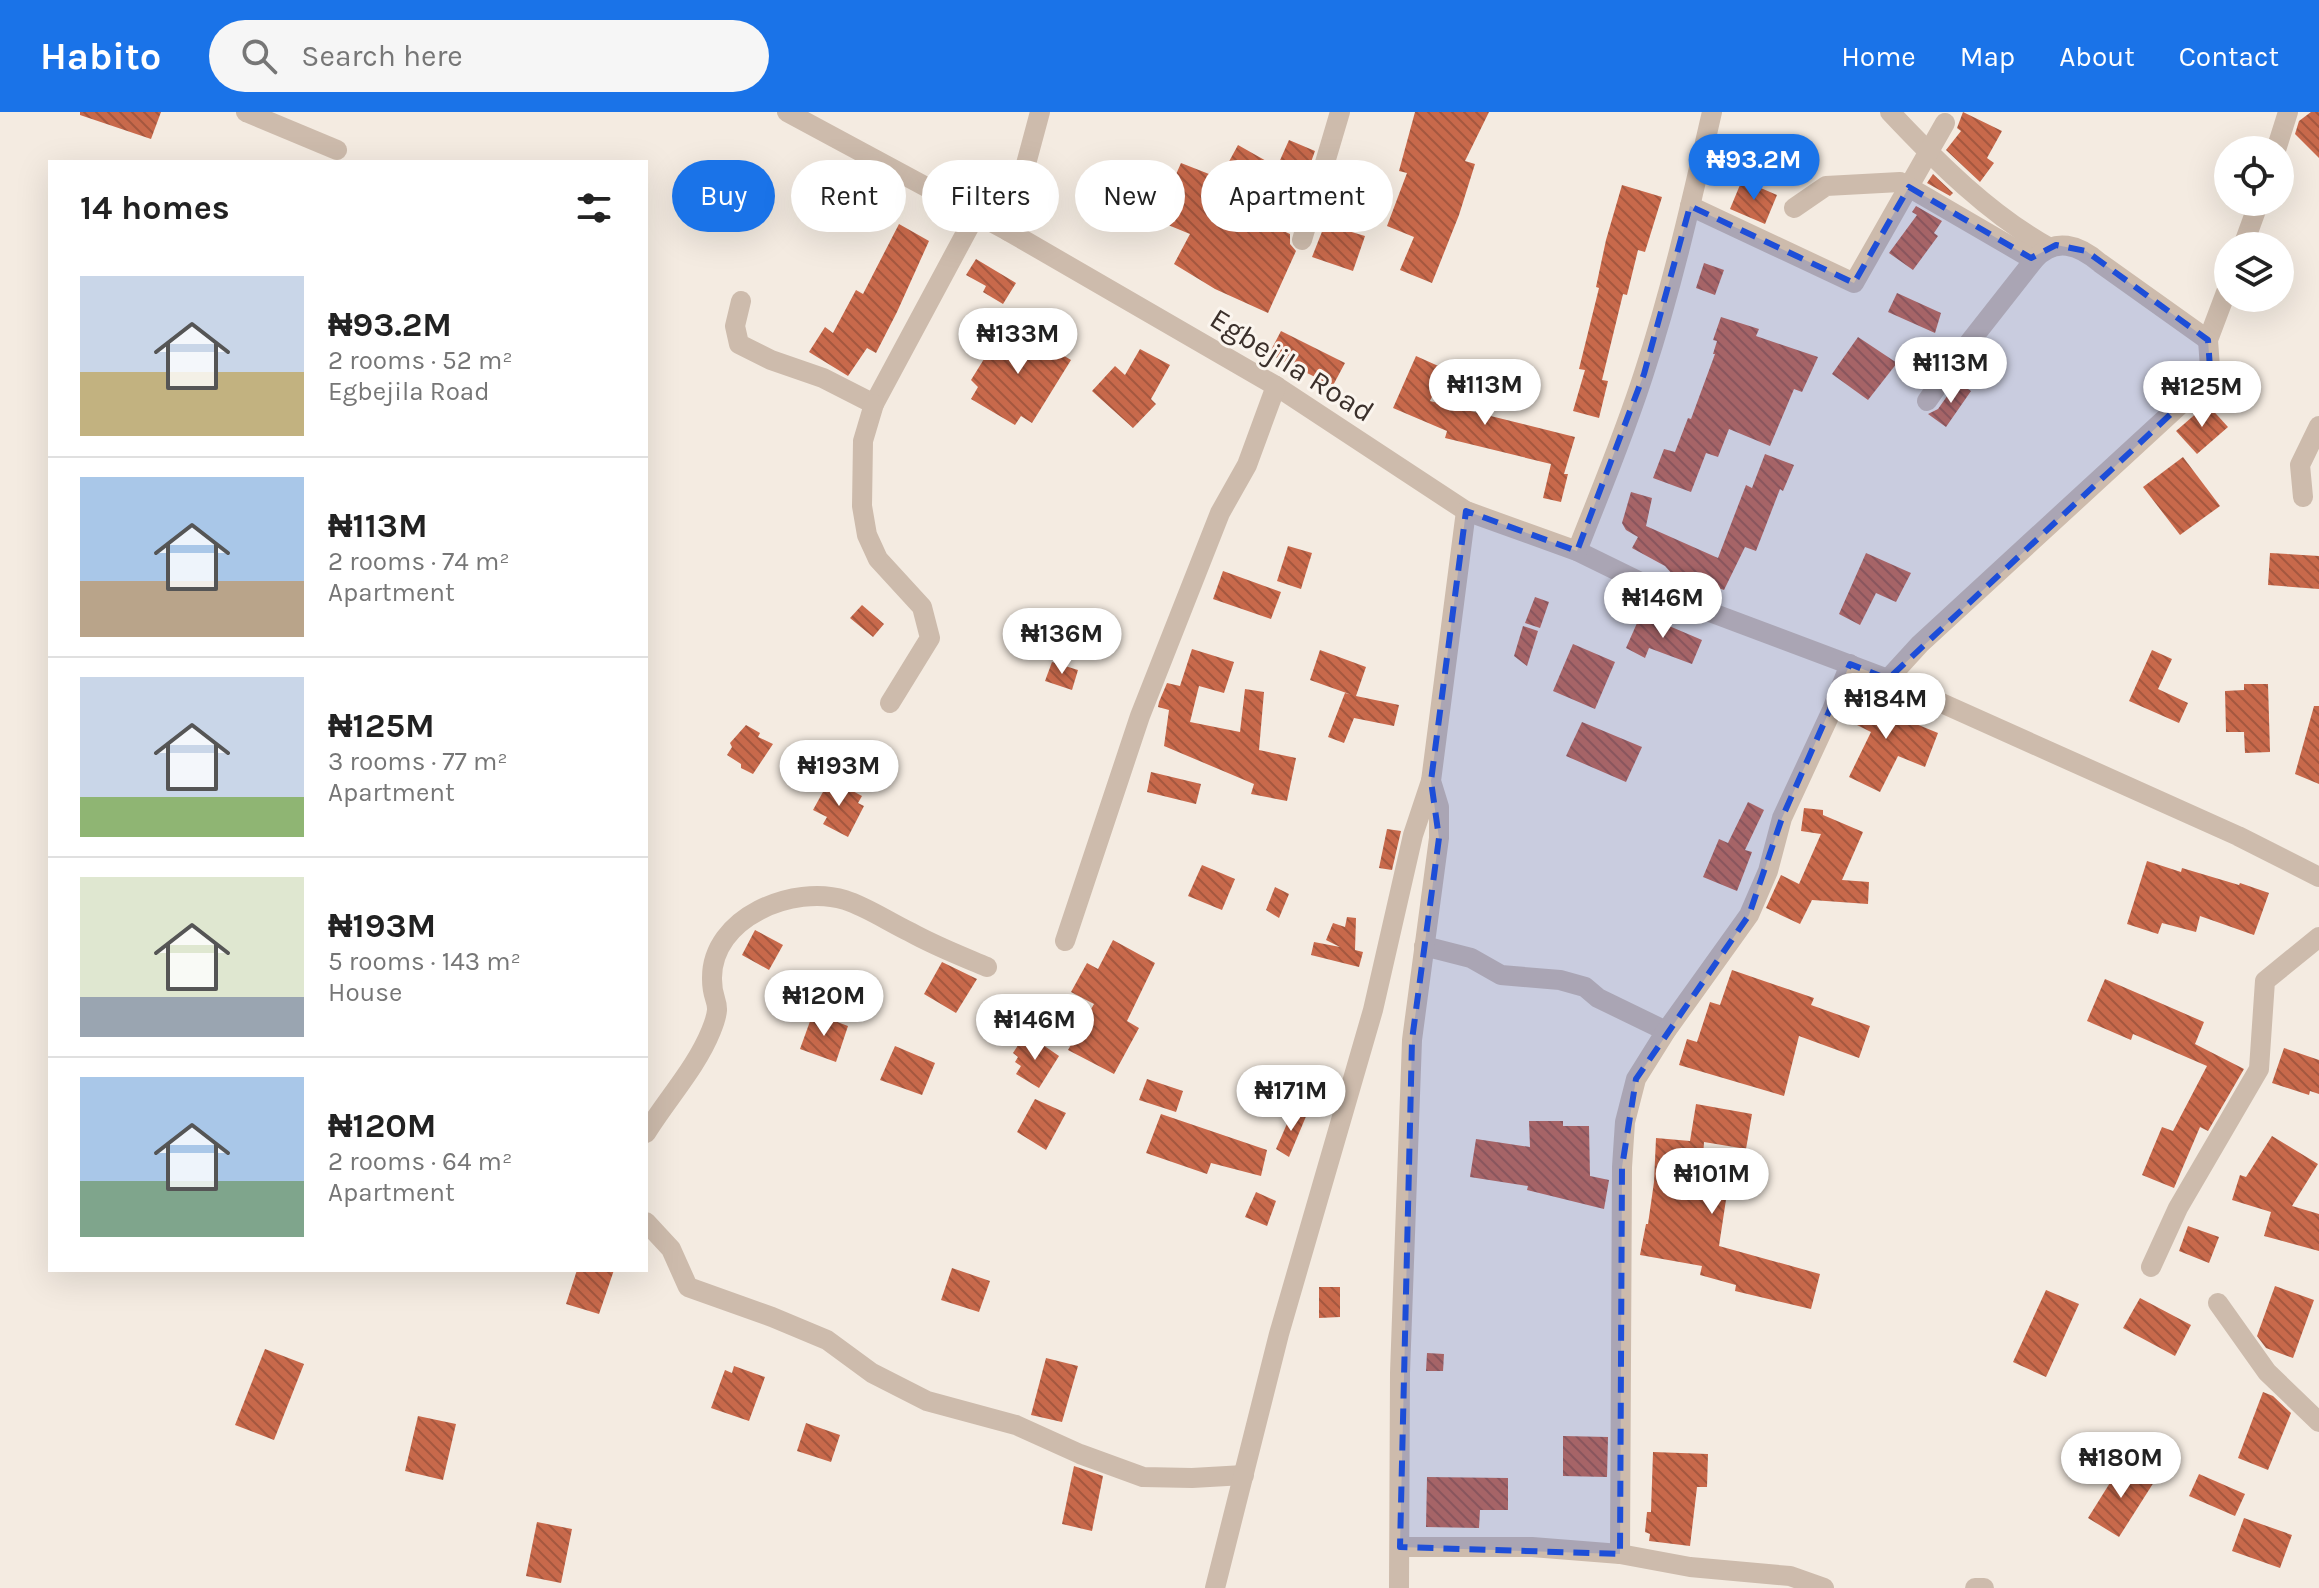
<!DOCTYPE html>
<html lang="en">
<head>
<meta charset="utf-8">
<style>
  :root { --surface:#fff; --page:#f6f6f6; --text:#222; --muted:#767676; --line:#e0e0e0; --accent:#1a73e8 }
  body { margin:0; font-family:Karla,sans-serif; background:var(--page); color:var(--text); height:100vh; display:flex; flex-direction:column; font-size:30px; white-space:nowrap }
  * { box-sizing:border-box; margin:0 }
  p { font-size:26px; color:var(--muted) }
  .icon { flex:none; width:44px; height:44px; fill:none; stroke:currentColor; stroke-width:2; stroke-linecap:round; stroke-linejoin:round }
  .map { position:relative; flex:1; overflow:hidden }
  .panel { position:absolute; left:48px; top:48px; width:600px; height:1112px; display:flex; flex-direction:column; background:var(--surface); border-radius:0px; box-shadow:0 8px 32px #0002 }
  .panel>* { flex:none }
  .guide { position:absolute; left:672px; top:48px; width:760px; height:72px; display:flex; gap:16px }
  .fabs { position:absolute; left:2214px; top:24px; display:grid; gap:16px }
  .fabs a { display:grid; place-items:center; width:80px; height:80px; border-radius:50%; background:var(--surface); box-shadow:0 8px 32px #0002; font-size:40px }
  .price { position:absolute; translate:-50% -68px; padding:0 18px; border-radius:28px; background:#fff; color:#222; font-size:26px; line-height:52px; filter:drop-shadow(0 2px 4px #0008) }
  .price::after { content:''; position:absolute; left:50%; top:48px; width:24px; height:18px; margin-left:-12px; background:inherit; clip-path:polygon(0 0,100% 0,50% 100%) }
  .price.selected { background:var(--accent); color:#fff }
  ul { padding:0; list-style:none }
  li { display:flex; align-items:center; gap:24px; height:200px; padding:0 32px }
  li+li { border-top:2px solid var(--line) }
  li span { display:grid; place-items:center; flex:none; width:224px; height:160px; border-radius:0px; color:#555 }
  li>.icon { margin-inline-start:auto }
  span .icon { width:96px; height:96px; fill:#fffc; stroke-width:1 }
  li b { font-size:34px }
  h2 { display:flex; justify-content:space-between; align-items:center; height:96px; padding:0 32px; font-size:34px }
  .chip { padding:0 28px; border-radius:36px; background:var(--surface); box-shadow:0 8px 32px #0002; font-size:28px; line-height:72px }
  .chip.selected { background:var(--accent); color:#fff }
  header { display:flex; align-items:center; gap:48px; box-sizing:border-box; height:112px; padding:0 40px; background:var(--accent); color:#fff }
  header strong { font-size:38px }
  nav { display:flex; gap:44px; margin-inline-start:auto; font-size:28px }
  .search { width:560px; height:72px; background:var(--page); display:flex; align-items:center; gap:20px; box-sizing:border-box; padding:0 28px; border-radius:44px; color:var(--muted); font-size:30px }
  .map>svg:first-child { display:block }
  .building { fill:url(#building-back-hatch) }
  .lines { fill:none; stroke-linecap:round; stroke-linejoin:round }
  .minor { stroke:#cdbbac; stroke-width:20 }
  .marked { fill:#1d4ed8; fill-opacity:0.2; stroke:#1d4ed8; stroke-width:6; stroke-dasharray:16 10; stroke-linejoin:round }
  .labels { text-anchor:middle; dominant-baseline:central; stroke-width:6; stroke-linejoin:round; paint-order:stroke }
  .street-label { font-size:30px; fill:#3b302b; stroke:#fbf5ee }
</style>
</head>
<body>
<header>
<strong>Habito</strong>
<div class="search"><svg class="icon" aria-label="search" viewBox="0 0 24 24"><circle cx="10" cy="10" r="6"/><path d="M15 15l6 6"/></svg>Search here</div>
<nav><a>Home</a><a>Map</a><a>About</a><a>Contact</a></nav>
</header>
<div class="map">
<svg width="2319" height="1476" viewBox="0 0 2319 1476">
  <defs>
    <pattern id="building-back-hatch" width="6" height="6" patternUnits="userSpaceOnUse" patternTransform="scale(2)"><rect width="6" height="6" fill="#c8694b"/><path d="M-1 5l2 2M0 0l6 6M5-1l2 2" fill="none" stroke="#a4573f"/></pattern>
  </defs>
  <rect width="100%" height="100%" fill="#f4ebe1"/>
  <g class="building">
    <path d="M 80,0 L 161,0 L 151,27 L 80,3 Z"/>
    <path d="M 1415,0 L 1489,0 L 1465,49 L 1475,52 L 1459,103 L 1432,171 L 1400,158 L 1414,125 L 1387,114 L 1407,61 L 1399,59 Z"/>
    <path d="M 1963,0 L 2002,19 L 1987,46 L 1994,51 L 1980,70 L 1946,38 L 1961,19 L 1957,16 Z"/>
    <path d="M 2311,0 L 2319,0 L 2319,46 L 2295,22 L 2299,9 Z"/>
    <path d="M 1289,28 L 1315,39 L 1297,89 L 1259,74 L 1226,55 L 1238,33 L 1277,55 Z"/>
    <path d="M 1181,51 L 1209,62 L 1203,79 L 1246,97 L 1244,101 L 1290,122 L 1290,132 L 1296,139 L 1268,201 L 1215,177 L 1174,152 L 1190,122 L 1156,108 Z"/>
    <path d="M 1933,62 L 1953,81 L 1950,84 L 1927,71 Z"/>
    <path d="M 1742,68 L 1777,83 L 1765,112 L 1730,97 Z"/>
    <path d="M 1622,73 L 1662,85 L 1645,140 L 1638,138 L 1627,183 L 1623,182 L 1602,268 L 1608,269 L 1599,306 L 1573,299 L 1585,258 L 1579,257 L 1599,176 L 1596,175 L 1606,128 Z"/>
    <path d="M 1916,94 L 1942,109 L 1934,121 L 1938,124 L 1913,158 L 1889,141 L 1917,103 L 1912,100 Z"/>
    <path d="M 899,112 L 929,129 L 897,200 L 876,241 L 867,236 L 848,264 L 809,240 L 825,215 L 833,221 L 856,178 L 863,182 Z"/>
    <path d="M 1325,112 L 1365,124 L 1353,159 L 1312,145 Z"/>
    <path d="M 976,147 L 1016,171 L 1003,192 L 983,180 L 986,174 L 966,163 Z"/>
    <path d="M 1704,151 L 1724,158 L 1715,183 L 1696,176 Z"/>
    <path d="M 1897,181 L 1941,201 L 1935,221 L 1888,200 Z"/>
    <path d="M 1721,205 L 1759,217 L 1756,224 L 1818,245 L 1802,280 L 1794,277 L 1770,334 L 1729,317 L 1718,345 L 1706,341 L 1691,380 L 1653,366 L 1664,337 L 1675,340 L 1688,306 L 1691,307 L 1715,242 L 1713,242 L 1717,229 L 1713,228 Z"/>
    <path d="M 1007,210 L 1071,248 L 1032,311 L 1021,304 L 1015,313 L 971,287 L 978,275 L 971,268 Z"/>
    <path d="M 1281,219 L 1345,251 L 1330,279 L 1312,270 L 1315,265 L 1269,242 Z"/>
    <path d="M 1858,225 L 1897,251 L 1868,288 L 1832,262 Z"/>
    <path d="M 1140,237 L 1170,253 L 1151,287 L 1156,292 L 1133,316 L 1092,279 L 1115,254 L 1125,263 Z"/>
    <path d="M 1416,244 L 1445,257 L 1430,289 L 1575,325 L 1564,362 L 1568,362 L 1561,390 L 1543,386 L 1551,352 L 1445,326 L 1447,319 L 1393,296 Z"/>
    <path d="M 1957,270 L 1971,279 L 1946,315 L 1928,302 L 1938,297 Z"/>
    <path d="M 2207,292 L 2228,315 L 2197,342 L 2176,319 Z"/>
    <path d="M 1765,342 L 1794,353 L 1783,379 L 1780,377 L 1756,439 L 1745,435 L 1724,478 L 1679,462 L 1673,463 L 1665,454 L 1632,436 L 1638,425 L 1626,418 L 1622,411 L 1631,380 L 1652,386 L 1646,414 L 1718,446 L 1746,373 L 1752,376 Z"/>
    <path d="M 2183,345 L 2220,394 L 2180,423 L 2143,375 Z"/>
    <path d="M 1288,434 L 1312,441 L 1301,477 L 1277,469 Z"/>
    <path d="M 1866,441 L 1911,461 L 1896,490 L 1876,481 L 1860,513 L 1839,502 Z"/>
    <path d="M 2270,441 L 2319,444 L 2319,477 L 2268,473 Z"/>
    <path d="M 1223,459 L 1281,480 L 1271,507 L 1213,487 Z"/>
    <path d="M 1535,485 L 1549,490 L 1540,516 L 1525,511 Z"/>
    <path d="M 862,493 L 884,512 L 873,525 L 850,506 Z"/>
    <path d="M 1641,502 L 1702,528 L 1692,552 L 1649,536 L 1645,546 L 1626,536 Z"/>
    <path d="M 1523,514 L 1538,519 L 1527,554 L 1514,544 Z"/>
    <path d="M 1573,532 L 1615,550 L 1595,597 L 1553,579 Z"/>
    <path d="M 1192,537 L 1234,550 L 1224,581 L 1199,574 L 1190,610 L 1240,620 L 1245,577 L 1264,580 L 1259,638 L 1296,646 L 1287,689 L 1251,682 L 1254,672 L 1164,634 L 1169,598 L 1158,595 L 1159,590 L 1167,571 L 1180,574 Z"/>
    <path d="M 1320,538 L 1366,555 L 1356,584 L 1399,593 L 1394,614 L 1354,606 L 1344,631 L 1328,625 L 1345,581 L 1352,583 L 1310,568 Z"/>
    <path d="M 2152,538 L 2172,547 L 2158,577 L 2188,591 L 2179,611 L 2129,589 Z"/>
    <path d="M 1052,550 L 1078,558 L 1072,578 L 1045,569 Z"/>
    <path d="M 2244,572 L 2268,572 L 2270,640 L 2245,641 L 2244,620 L 2226,620 L 2225,579 L 2244,578 Z"/>
    <path d="M 1853,581 L 1901,600 L 1899,605 L 1938,621 L 1925,655 L 1898,644 L 1880,680 L 1849,665 L 1871,620 L 1843,606 Z"/>
    <path d="M 2314,594 L 2319,594 L 2319,672 L 2295,662 Z"/>
    <path d="M 1582,610 L 1642,635 L 1626,670 L 1566,644 Z"/>
    <path d="M 746,613 L 760,621 L 758,625 L 773,632 L 753,662 L 741,656 L 741,652 L 727,643 L 732,635 L 730,631 Z"/>
    <path d="M 1151,660 L 1201,672 L 1196,692 L 1147,680 Z"/>
    <path d="M 830,667 L 862,684 L 858,691 L 864,694 L 848,725 L 823,712 L 827,705 L 813,698 Z"/>
    <path d="M 1748,690 L 1764,698 L 1745,738 L 1752,740 L 1737,779 L 1703,765 L 1719,727 L 1728,731 Z"/>
    <path d="M 1804,696 L 1823,698 L 1823,703 L 1863,720 L 1842,768 L 1869,770 L 1868,792 L 1812,788 L 1800,812 L 1766,796 L 1781,763 L 1799,772 L 1821,722 L 1801,719 Z"/>
    <path d="M 1387,717 L 1401,719 L 1392,758 L 1379,756 Z"/>
    <path d="M 2147,749 L 2181,760 L 2182,756 L 2239,773 L 2240,771 L 2269,781 L 2254,823 L 2200,804 L 2196,820 L 2162,811 L 2158,822 L 2127,812 Z"/>
    <path d="M 1202,753 L 1235,767 L 1222,798 L 1188,784 Z"/>
    <path d="M 1275,775 L 1289,782 L 1279,806 L 1266,798 Z"/>
    <path d="M 1347,805 L 1356,806 L 1355,838 L 1363,840 L 1359,855 L 1311,843 L 1314,830 L 1340,835 L 1326,828 L 1333,811 L 1345,815 Z"/>
    <path d="M 755,818 L 783,833 L 769,858 L 742,843 Z"/>
    <path d="M 1113,828 L 1155,851 L 1127,909 L 1139,916 L 1114,962 L 1068,938 L 1094,892 L 1071,880 L 1087,851 L 1098,857 Z"/>
    <path d="M 942,850 L 977,867 L 956,901 L 924,882 Z"/>
    <path d="M 1732,858 L 1814,886 L 1811,893 L 1870,914 L 1859,946 L 1799,924 L 1784,984 L 1679,953 L 1687,927 L 1697,930 L 1710,890 L 1720,893 Z"/>
    <path d="M 2105,867 L 2204,910 L 2195,932 L 2244,957 L 2208,1019 L 2200,1015 L 2174,1076 L 2142,1063 L 2162,1015 L 2173,1019 L 2207,954 L 2133,922 L 2131,928 L 2087,909 Z"/>
    <path d="M 813,901 L 848,914 L 836,950 L 800,937 Z"/>
    <path d="M 1030,924 L 1059,944 L 1039,976 L 1016,962 L 1021,954 L 1015,950 L 1018,945 L 1013,941 L 1020,930 L 1028,933 Z"/>
    <path d="M 895,934 L 935,951 L 922,983 L 880,968 Z"/>
    <path d="M 2284,936 L 2319,948 L 2319,982 L 2310,979 L 2309,983 L 2272,971 Z"/>
    <path d="M 1147,967 L 1183,979 L 1176,1000 L 1139,988 Z"/>
    <path d="M 1035,987 L 1066,1001 L 1046,1038 L 1017,1020 Z"/>
    <path d="M 1696,992 L 1752,1002 L 1746,1037 L 1704,1030 L 1701,1076 L 1727,1081 L 1719,1134 L 1820,1162 L 1811,1197 L 1735,1179 L 1736,1173 L 1700,1163 L 1702,1154 L 1640,1143 L 1646,1112 L 1648,1112 L 1654,1070 L 1656,1026 L 1690,1029 Z"/>
    <path d="M 1293,998 L 1307,1002 L 1289,1045 L 1276,1037 Z"/>
    <path d="M 1161,1002 L 1267,1038 L 1261,1064 L 1211,1051 L 1207,1062 L 1146,1041 Z"/>
    <path d="M 1529,1009 L 1563,1009 L 1563,1014 L 1589,1014 L 1590,1064 L 1609,1068 L 1604,1097 L 1527,1078 L 1528,1074 L 1470,1065 L 1476,1027 L 1530,1035 Z"/>
    <path d="M 2272,1024 L 2318,1052 L 2292,1094 L 2319,1102 L 2319,1139 L 2264,1124 L 2271,1100 L 2232,1088 L 2240,1063 L 2246,1065 Z"/>
    <path d="M 1256,1080 L 1276,1089 L 1267,1114 L 1245,1105 Z"/>
    <path d="M 2188,1114 L 2219,1125 L 2209,1151 L 2179,1139 Z"/>
    <path d="M 952,1156 L 990,1169 L 979,1200 L 941,1188 Z"/>
    <path d="M 577,1158 L 614,1158 L 599,1202 L 566,1192 Z"/>
    <path d="M 2275,1174 L 2314,1188 L 2293,1246 L 2266,1236 L 2257,1224 Z"/>
    <path d="M 1319,1175 L 1340,1175 L 1340,1205 L 1319,1206 Z"/>
    <path d="M 2046,1178 L 2079,1192 L 2046,1265 L 2013,1250 Z"/>
    <path d="M 2140,1186 L 2191,1213 L 2175,1244 L 2123,1216 Z"/>
    <path d="M 265,1237 L 304,1252 L 274,1328 L 235,1313 Z"/>
    <path d="M 1427,1241 L 1444,1242 L 1443,1259 L 1426,1259 Z"/>
    <path d="M 1046,1246 L 1078,1254 L 1062,1310 L 1031,1303 Z"/>
    <path d="M 734,1254 L 765,1265 L 749,1309 L 711,1296 L 725,1258 L 732,1261 Z"/>
    <path d="M 2263,1280 L 2273,1284 L 2291,1301 L 2268,1358 L 2238,1346 Z"/>
    <path d="M 418,1304 L 456,1312 L 443,1368 L 405,1359 Z"/>
    <path d="M 806,1311 L 840,1323 L 831,1350 L 797,1339 Z"/>
    <path d="M 1563,1324 L 1608,1325 L 1607,1365 L 1563,1364 Z"/>
    <path d="M 1653,1340 L 1708,1342 L 1707,1375 L 1697,1375 L 1690,1434 L 1649,1429 L 1650,1422 L 1645,1420 L 1647,1400 L 1651,1400 Z"/>
    <path d="M 2123,1350 L 2154,1370 L 2119,1425 L 2088,1406 Z"/>
    <path d="M 1074,1354 L 1103,1364 L 1092,1419 L 1062,1412 Z"/>
    <path d="M 2199,1362 L 2245,1382 L 2235,1404 L 2189,1384 Z"/>
    <path d="M 1427,1365 L 1508,1366 L 1508,1398 L 1480,1398 L 1479,1416 L 1426,1415 Z"/>
    <path d="M 2244,1406 L 2292,1423 L 2280,1456 L 2232,1439 Z"/>
    <path d="M 537,1410 L 572,1417 L 561,1471 L 526,1464 Z"/>
  </g>
  <g class="lines">
    <g class="minor">
      <path d="M 246,0 L 337,38"/>
      <path d="M 787,0 L 1008,119 L 1276,274 L 1466,399 L 1577,439 L 1675,487 L 1888,567 L 2238,724 L 2319,765"/>
      <path d="M 1890,0 C 1937,50 1990,103 2050,136"/>
      <path d="M 2276,38 L 2288,0"/>
      <path d="M 1690,94 L 1854,171 L 1945,11"/>
      <path d="M 1794,96 L 1826,74 L 1900,70 L 2034,148"/>
      <path d="M 1008,119 L 1040,0"/>
      <path d="M 1302,128 L 1340,0"/>
      <path d="M 2243,134 L 2259,90"/>
      <path d="M 741,189 L 735,214 L 739,232 L 771,248 L 823,266 L 874,292 L 976,102"/>
      <path d="M 1927,289 L 1961,241 L 2034,148 C 2055,124 2079,133 2100,151 L 2208,228"/>
      <path d="M 874,292 L 863,329 L 862,394 L 867,423 L 878,447 L 922,495 L 930,526 L 890,591"/>
      <path d="M 2303,385 L 2300,353 L 2319,314"/>
      <path d="M 1577,439 C 1600,380 1625,321 1644,261 C 1672,176 1692,87 1712,0"/>
      <path d="M 1888,567 L 1920,532 L 2206,269 L 2210,256 L 2208,228 L 2228,175"/>
      <path d="M 1065,829 L 1140,604 L 1220,401 L 1247,353 L 1276,274"/>
      <path d="M 1424,834 L 1471,846 L 1501,863 L 1560,868 L 1585,875 L 1598,886 L 1666,919"/>
      <path d="M 646,1021 C 667,987 696,956 711,919 C 724,887 712,894 712,867 C 711,805 794,772 845,788 C 867,795 889,810 910,820 C 935,834 961,844 987,855"/>
      <path d="M 646,1110 L 671,1137 L 688,1175 L 772,1205 L 827,1228 L 872,1261 L 927,1289 L 1016,1313 L 1080,1342 L 1143,1365 L 1192,1366 L 1244,1363"/>
      <path d="M 2151,1155 L 2178,1096 L 2259,957 L 2265,869 L 2319,825"/>
      <path d="M 2218,1191 L 2267,1260 L 2319,1310"/>
      <path d="M 1400,1435 L 1532,1435 L 1620,1442 L 1690,1455 L 1790,1464 L 1824,1476"/>
      <path d="M 1620,1442 L 1622,1055 L 1625,1010 L 1636,967 L 1666,919 L 1749,803 L 1768,759 L 1782,706 L 1832,598 L 1850,552"/>
      <path d="M 1215,1476 L 1279,1222 L 1373,898 L 1413,723 L 1431,669"/>
      <path d="M 1399,1476 L 1400,1261 L 1412,928 L 1439,726 L 1439,695 L 1431,669 L 1466,399"/>
      <path d="M 1975,1476 L 1984,1476"/>
    </g>
  </g>
  <path class="marked" d="M 1909,75 L 2031,146 L 2056,133 L 2086,139 L 2208,228 L 2210,256 L 2206,269 L 1888,567 L 1850,552 L 1782,706 L 1749,803 L 1636,967 L 1622,1055 L 1620,1442 L 1400,1435 L 1412,928 L 1439,726 L 1431,669 L 1466,399 L 1577,439 L 1644,262 L 1690,94 L 1854,171 Z"/>
  <g class="labels">
    <g class="street-label">
      <text transform="translate(1292 253) rotate(32)">Egbejila Road</text>
    </g>
  </g>
</svg>
<div class="fabs">
<a><svg class="icon" aria-label="locate" viewBox="0 0 24 24"><circle cx="12" cy="12" r="6"/><path d="M12 2v4M12 18v4M2 12h4M18 12h4"/></svg></a>
<a><svg class="icon" aria-label="layers" viewBox="0 0 24 24"><path d="M12 4l9 5-9 5-9-5zM3 14l9 5 9-5"/></svg></a>
</div>
<b class="price selected" style="left:1754px;top:90px">₦93.2M</b>
<b class="price" style="left:1018px;top:264px">₦133M</b>
<b class="price" style="left:1951px;top:293px">₦113M</b>
<b class="price" style="left:1485px;top:315px">₦113M</b>
<b class="price" style="left:2202px;top:317px">₦125M</b>
<b class="price" style="left:1663px;top:528px">₦146M</b>
<b class="price" style="left:1062px;top:564px">₦136M</b>
<b class="price" style="left:1886px;top:629px">₦184M</b>
<b class="price" style="left:839px;top:696px">₦193M</b>
<b class="price" style="left:824px;top:926px">₦120M</b>
<b class="price" style="left:1035px;top:950px">₦146M</b>
<b class="price" style="left:1291px;top:1021px">₦171M</b>
<b class="price" style="left:1712px;top:1104px">₦101M</b>
<b class="price" style="left:2121px;top:1388px">₦180M</b>
<div class="guide">
<a class="chip selected">Buy</a>
<a class="chip">Rent</a>
<a class="chip">Filters</a>
<a class="chip">New</a>
<a class="chip">Apartment</a>
</div>
<section class="panel">
<h2>14 homes<svg class="icon" aria-label="filters" viewBox="0 0 24 24"><path d="M4 7h16M4 17h16"/><circle cx="9" cy="7" r="2"/><circle cx="15" cy="17" r="2"/></svg></h2>
<ul>
<li><span style="background:linear-gradient(#c9d6e8 60%,#c2b280 0)"><svg class="icon" aria-label="home" viewBox="0 0 24 24"><path d="M3 11l9-7 9 7M6 9v11h12V9"/></svg></span><div><b>₦93.2M</b><p>2 rooms · 52 m²</p><p>Egbejila Road</p></div></li>
<li><span style="background:linear-gradient(#a9c7e8 65%,#b9a48a 0)"><svg class="icon" aria-label="home" viewBox="0 0 24 24"><path d="M3 11l9-7 9 7M6 9v11h12V9"/></svg></span><div><b>₦113M</b><p>2 rooms · 74 m²</p><p>Apartment</p></div></li>
<li><span style="background:linear-gradient(#c9d6e8 75%,#8fb573 0)"><svg class="icon" aria-label="home" viewBox="0 0 24 24"><path d="M3 11l9-7 9 7M6 9v11h12V9"/></svg></span><div><b>₦125M</b><p>3 rooms · 77 m²</p><p>Apartment</p></div></li>
<li><span style="background:linear-gradient(#dfe7d0 75%,#9aa5b1 0)"><svg class="icon" aria-label="home" viewBox="0 0 24 24"><path d="M3 11l9-7 9 7M6 9v11h12V9"/></svg></span><div><b>₦193M</b><p>5 rooms · 143 m²</p><p>House</p></div></li>
<li><span style="background:linear-gradient(#a9c7e8 65%,#7fa58c 0)"><svg class="icon" aria-label="home" viewBox="0 0 24 24"><path d="M3 11l9-7 9 7M6 9v11h12V9"/></svg></span><div><b>₦120M</b><p>2 rooms · 64 m²</p><p>Apartment</p></div></li>
</ul>
</section>
</div>
</body>
</html>
